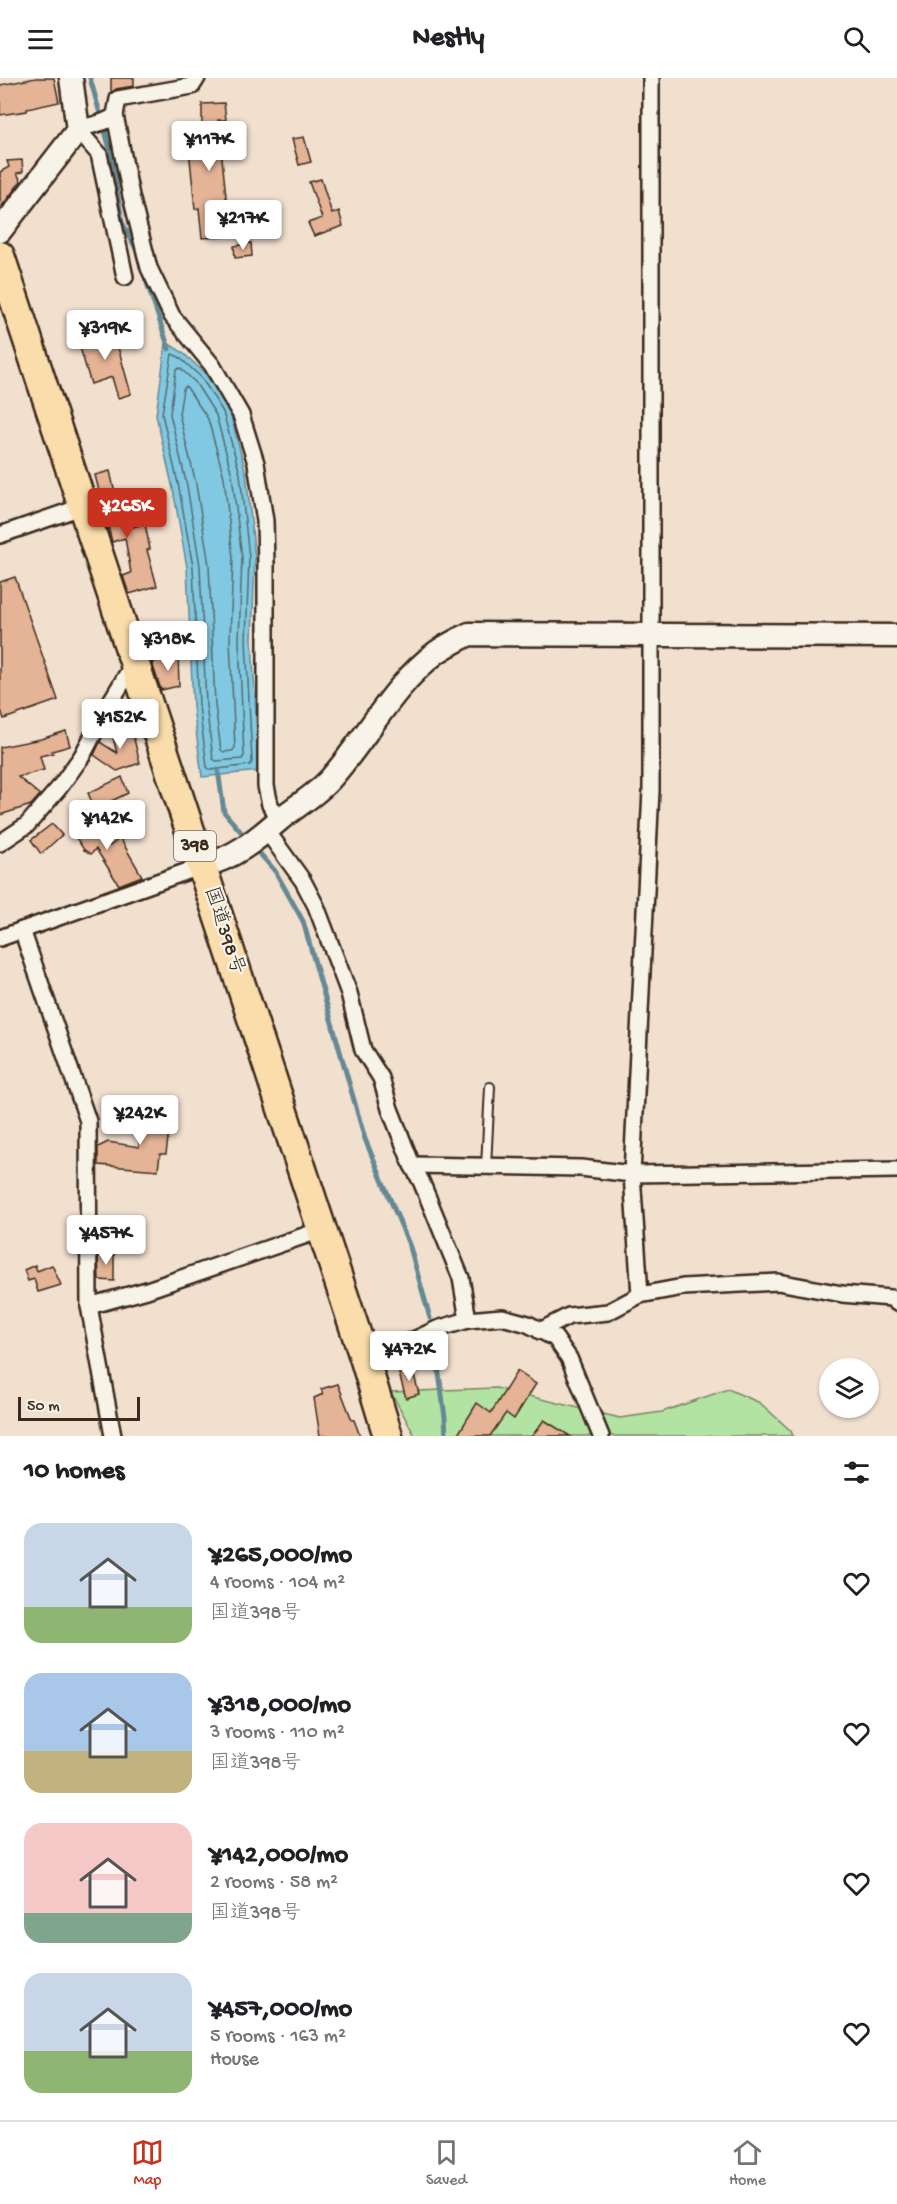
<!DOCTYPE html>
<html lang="en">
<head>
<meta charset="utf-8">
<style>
  :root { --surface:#fff; --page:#f6f6f6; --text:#202124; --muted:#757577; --line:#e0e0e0; --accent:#c8321e }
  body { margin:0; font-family:"Gochi Hand","Klee One",sans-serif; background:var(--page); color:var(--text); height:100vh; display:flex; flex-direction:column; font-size:22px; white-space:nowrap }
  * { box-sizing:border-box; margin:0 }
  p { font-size:20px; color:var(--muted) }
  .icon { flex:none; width:33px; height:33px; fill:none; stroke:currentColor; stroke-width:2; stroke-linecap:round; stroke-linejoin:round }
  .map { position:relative; height:1358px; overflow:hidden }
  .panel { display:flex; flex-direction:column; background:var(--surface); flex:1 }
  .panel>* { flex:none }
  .tools { position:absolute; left:819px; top:1280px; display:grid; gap:12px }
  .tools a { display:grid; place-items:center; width:60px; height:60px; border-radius:50%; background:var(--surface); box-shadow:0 2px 4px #0004; font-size:30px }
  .scale { position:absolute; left:18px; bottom:15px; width:122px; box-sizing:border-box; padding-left:6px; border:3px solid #3b2a1e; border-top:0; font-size:16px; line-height:21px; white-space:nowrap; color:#3b2a1e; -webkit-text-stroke:4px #f7f3e8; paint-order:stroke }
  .price { position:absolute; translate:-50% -51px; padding:0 14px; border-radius:6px; background:#fff; color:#222; font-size:20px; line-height:39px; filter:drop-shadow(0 2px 3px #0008) }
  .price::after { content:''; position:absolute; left:50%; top:36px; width:18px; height:14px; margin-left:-9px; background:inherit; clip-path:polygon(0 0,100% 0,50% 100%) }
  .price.on { background:var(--accent); color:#fff }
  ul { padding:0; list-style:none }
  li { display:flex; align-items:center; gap:18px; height:150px; padding:0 24px }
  li span { display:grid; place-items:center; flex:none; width:168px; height:120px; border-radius:18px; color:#555 }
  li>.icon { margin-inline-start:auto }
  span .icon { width:72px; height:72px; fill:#fffc; stroke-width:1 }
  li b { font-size:26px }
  h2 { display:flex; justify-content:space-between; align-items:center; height:72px; padding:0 24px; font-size:26px }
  header { display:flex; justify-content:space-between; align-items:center; height:78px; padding:0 24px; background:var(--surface); font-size:27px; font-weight:700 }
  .menu { display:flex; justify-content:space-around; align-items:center; height:84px; border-top:2px solid var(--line); background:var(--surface); font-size:16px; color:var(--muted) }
  .menu a { display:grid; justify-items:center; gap:3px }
  .menu .on { color:var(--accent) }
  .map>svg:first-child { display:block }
  .green { fill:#b2e3a3; stroke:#768660; stroke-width:1.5 }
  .water { fill:#81c9e2; stroke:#658994; stroke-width:1.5 }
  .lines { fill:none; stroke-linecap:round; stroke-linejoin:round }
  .shore { stroke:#576a6c; stroke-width:1.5 }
  .stream { stroke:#658994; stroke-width:5 }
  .building { fill:#e5b396; stroke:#3b2a1e; stroke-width:1.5 }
  .lane-casing { stroke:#3b2a1e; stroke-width:12 }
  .street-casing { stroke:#3b2a1e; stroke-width:20 }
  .secondary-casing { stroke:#3b2a1e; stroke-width:27 }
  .highway-casing { stroke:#3b2a1e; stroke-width:33 }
  .lane { stroke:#f7f3e8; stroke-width:8 }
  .street { stroke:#f7f3e8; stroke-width:15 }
  .secondary { stroke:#f7f3e8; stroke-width:22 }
  .highway { stroke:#faddab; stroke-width:28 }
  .labels { text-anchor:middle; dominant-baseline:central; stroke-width:4.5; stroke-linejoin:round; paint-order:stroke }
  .shield { fill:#f7f3e8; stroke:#73665b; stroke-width:1.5 }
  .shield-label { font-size:18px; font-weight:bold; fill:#3b2a1e }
  .street-label { font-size:20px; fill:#3b2a1e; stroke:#f7f3e8 }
</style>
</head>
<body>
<header><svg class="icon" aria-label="menu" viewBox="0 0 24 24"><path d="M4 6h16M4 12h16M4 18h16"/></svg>Nestly<svg class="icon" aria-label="search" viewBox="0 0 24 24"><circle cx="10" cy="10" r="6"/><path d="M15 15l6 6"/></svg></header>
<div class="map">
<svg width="897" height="1358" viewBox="0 0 897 1358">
  <rect width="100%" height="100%" fill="#f2e0cf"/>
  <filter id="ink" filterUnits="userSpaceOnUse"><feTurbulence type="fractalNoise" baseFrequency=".0167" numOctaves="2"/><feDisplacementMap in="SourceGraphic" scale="12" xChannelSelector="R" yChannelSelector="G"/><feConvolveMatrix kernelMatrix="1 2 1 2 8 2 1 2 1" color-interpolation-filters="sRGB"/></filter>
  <g filter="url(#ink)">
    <path class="green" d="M 496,1310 L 620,1340 L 662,1334 L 728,1311 L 760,1325 L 791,1353 L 793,1358 L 415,1358 L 391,1314 Z"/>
    <path class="water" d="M 166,264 L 182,274 L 205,295 L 229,331 L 246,395 L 255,480 L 252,562 L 259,693 L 202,699 L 193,629 L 187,489 L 173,411 L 156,337 Z"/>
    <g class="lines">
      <g class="shore">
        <path d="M 172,276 L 179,279 L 201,299 L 223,334 L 240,396 L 249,480 L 246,562 L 252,684 L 250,687 L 210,692 L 207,689 L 199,628 L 193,489 L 179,410 L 162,336 Z"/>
        <path d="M 180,290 L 195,304 L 216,337 L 232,397 L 242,480 L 239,562 L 244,678 L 242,681 L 216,683 L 213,681 L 206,627 L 200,488 L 187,408 L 170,336 L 176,292 Z"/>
        <path d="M 186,308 L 208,341 L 224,399 L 233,480 L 230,562 L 235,670 L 232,673 L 224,674 L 221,672 L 215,627 L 209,487 L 196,406 L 179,336 L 183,311 Z"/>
      </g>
      <g class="stream">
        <path d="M 90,0 L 110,71 L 122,144 L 135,169 L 169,271"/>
        <path d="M 218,692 L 224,734 L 247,761"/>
        <path d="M 255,770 L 275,793 L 303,843 L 365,1061 L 410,1169 L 430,1240"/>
        <path d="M 435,1267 L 445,1339 L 446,1358"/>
      </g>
    </g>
    <g class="building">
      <path d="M 36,0 L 54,0 L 59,24 L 27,31 L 27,33 L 0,37 L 0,7 Z"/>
      <path d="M 111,0 L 134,0 L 134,8 L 116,11 L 111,15 Z"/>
      <path d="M 224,25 L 226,42 L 218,42 L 227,128 L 224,128 L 223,159 L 202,160 L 199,130 L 195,131 L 188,61 L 202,61 L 202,26 Z"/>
      <path d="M 304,59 L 311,84 L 299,87 L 292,61 Z"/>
      <path d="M 22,82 L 23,94 L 17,95 L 21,103 L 2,128 L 0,120 L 0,94 L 9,89 L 7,83 Z"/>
      <path d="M 321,101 L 332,136 L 339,133 L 343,148 L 314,158 L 308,145 L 322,140 L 309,104 Z"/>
      <path d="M 251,165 L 252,178 L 235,180 L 234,168 Z"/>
      <path d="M 113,251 L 131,316 L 118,320 L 112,299 L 91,306 L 78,263 Z"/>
      <path d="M 110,393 L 123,451 L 145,446 L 150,471 L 147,472 L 157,508 L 129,516 L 123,498 L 131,495 L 125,460 L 112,464 L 95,397 Z"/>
      <path d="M 15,499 L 58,622 L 4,641 L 0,629 L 0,504 Z"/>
      <path d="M 178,574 L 179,608 L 161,612 L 152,585 Z"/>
      <path d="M 130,645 L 140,685 L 117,693 L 94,677 L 100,664 L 117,675 L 111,652 Z"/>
      <path d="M 66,653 L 70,668 L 52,673 L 53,675 L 40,678 L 44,692 L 18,699 L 40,717 L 31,727 L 0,737 L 0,669 L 41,661 Z"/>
      <path d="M 122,699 L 128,715 L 95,731 L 88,715 Z"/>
      <path d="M 88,737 L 110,768 L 120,760 L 142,798 L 119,807 L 96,771 L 91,776 L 84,772 L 70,750 Z"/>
      <path d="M 52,746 L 62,757 L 41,776 L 31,762 Z"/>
      <path d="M 141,1035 L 171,1037 L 166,1076 L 160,1076 L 158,1092 L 98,1087 L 98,1069 L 108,1064 L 139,1069 Z"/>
      <path d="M 98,1174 L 114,1174 L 114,1203 L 99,1202 Z"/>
      <path d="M 35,1187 L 37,1193 L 52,1187 L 61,1207 L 38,1214 L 34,1201 L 28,1203 L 24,1192 Z"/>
      <path d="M 412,1289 L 419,1316 L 406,1320 L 398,1292 Z"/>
      <path d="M 517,1293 L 536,1306 L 514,1341 L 506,1335 L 490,1358 L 457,1358 L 477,1325 L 491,1335 Z"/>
      <path d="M 338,1306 L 352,1342 L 354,1342 L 360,1358 L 320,1358 L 314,1320 L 323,1316 L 321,1311 Z"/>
      <path d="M 544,1342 L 570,1358 L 532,1358 Z"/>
    </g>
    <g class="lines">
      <g class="lane-casing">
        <path id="lane" d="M 486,1089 L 490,1009"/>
      </g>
      <g class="street-casing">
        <g id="street">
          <path d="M 197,0 L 192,8 L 118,21 L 115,37 L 131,118 L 149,190 L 172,238 L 212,287 L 241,337 L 256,385 L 265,443 L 266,487 L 266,708 L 270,727 L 280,741"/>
          <path d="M 115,37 C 107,46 90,46 78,52 L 99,76 L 125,199"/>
          <path d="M 0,457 L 84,428"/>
          <path d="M 267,753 L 303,803 L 316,828 L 349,915 L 363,972 L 381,1000 L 390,1031 L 412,1087 L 421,1103 L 461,1200 L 468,1242"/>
          <path d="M 0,765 L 27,747 L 59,710 L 82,678 L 111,623 L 134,585"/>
          <path d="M 22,852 L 88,1043 L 89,1228 L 113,1358"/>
          <path d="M 0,860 L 202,788"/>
          <path d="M 412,1087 L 581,1090 L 632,1096 L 897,1092"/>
          <path d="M 640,1217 L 632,1096 L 651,712 L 651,0"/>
          <path d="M 89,1228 L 147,1212 L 321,1152"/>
          <path d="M 540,1253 L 569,1238 L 608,1234 L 640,1217 L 683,1209 L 778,1204 L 842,1216 L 891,1220 L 897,1225"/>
          <path d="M 364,1279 L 403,1267 L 437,1251 L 468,1242 L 502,1239 L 528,1246 L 555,1260 L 569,1280 L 601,1358"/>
        </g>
      </g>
      <g class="secondary-casing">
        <g id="secondary">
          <path d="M 0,153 L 78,52 L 71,0"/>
          <path d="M 202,788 C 232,781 255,763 279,742 C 296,728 318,716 332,699 C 368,658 392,608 437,574 C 447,567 458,562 469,556 L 897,558"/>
        </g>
      </g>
      <g class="highway-casing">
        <path id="highway" d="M 0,178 L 364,1279 L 388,1358"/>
      </g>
      <use href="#lane" class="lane"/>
      <use href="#street" class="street"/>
      <use href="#secondary" class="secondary"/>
      <use href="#highway" class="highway"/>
    </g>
  </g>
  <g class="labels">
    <rect class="shield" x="174" y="753" width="42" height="30" rx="4.5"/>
    <g class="shield-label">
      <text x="195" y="768">398</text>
    </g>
    <g class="street-label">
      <text transform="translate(223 853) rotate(72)">国道398号</text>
    </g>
  </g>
</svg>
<div class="tools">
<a><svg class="icon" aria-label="layers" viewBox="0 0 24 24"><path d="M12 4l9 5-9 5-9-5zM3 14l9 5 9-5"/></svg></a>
</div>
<div class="scale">50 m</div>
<b class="price" style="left:209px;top:94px">¥117K</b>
<b class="price" style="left:243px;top:173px">¥217K</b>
<b class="price" style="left:105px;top:283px">¥319K</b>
<b class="price on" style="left:127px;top:461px">¥265K</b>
<b class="price" style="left:168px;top:594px">¥318K</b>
<b class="price" style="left:120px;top:672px">¥152K</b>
<b class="price" style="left:107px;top:773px">¥142K</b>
<b class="price" style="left:140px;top:1068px">¥242K</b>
<b class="price" style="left:106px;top:1188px">¥457K</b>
<b class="price" style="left:409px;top:1304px">¥472K</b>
</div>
<section class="panel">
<h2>10 homes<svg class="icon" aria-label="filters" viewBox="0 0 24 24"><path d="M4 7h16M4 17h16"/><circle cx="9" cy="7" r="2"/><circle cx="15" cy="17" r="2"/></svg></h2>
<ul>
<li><span style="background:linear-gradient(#c9d6e8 70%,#8fb573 0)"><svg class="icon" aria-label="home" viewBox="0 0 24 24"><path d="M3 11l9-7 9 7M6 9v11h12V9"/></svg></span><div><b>¥265,000/mo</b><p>4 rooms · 104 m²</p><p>国道398号</p></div><svg class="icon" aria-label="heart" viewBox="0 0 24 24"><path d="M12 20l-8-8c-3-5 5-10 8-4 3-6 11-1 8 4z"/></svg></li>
<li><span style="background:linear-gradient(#a9c7e8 65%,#c2b280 0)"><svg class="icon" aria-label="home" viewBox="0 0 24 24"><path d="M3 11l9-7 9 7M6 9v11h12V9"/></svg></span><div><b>¥318,000/mo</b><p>3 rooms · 110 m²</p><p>国道398号</p></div><svg class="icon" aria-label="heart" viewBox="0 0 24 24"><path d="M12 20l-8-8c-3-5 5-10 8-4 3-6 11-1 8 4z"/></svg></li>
<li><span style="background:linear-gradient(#f6c9c9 75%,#7fa58c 0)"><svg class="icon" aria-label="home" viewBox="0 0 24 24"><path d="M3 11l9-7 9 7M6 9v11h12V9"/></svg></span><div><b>¥142,000/mo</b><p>2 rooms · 58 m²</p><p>国道398号</p></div><svg class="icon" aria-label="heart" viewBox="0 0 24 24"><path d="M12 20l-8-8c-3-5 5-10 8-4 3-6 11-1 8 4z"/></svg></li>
<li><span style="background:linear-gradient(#c9d6e8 65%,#8fb573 0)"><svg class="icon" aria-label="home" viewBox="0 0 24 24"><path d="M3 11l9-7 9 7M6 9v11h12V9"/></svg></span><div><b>¥457,000/mo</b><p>5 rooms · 163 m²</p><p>House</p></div><svg class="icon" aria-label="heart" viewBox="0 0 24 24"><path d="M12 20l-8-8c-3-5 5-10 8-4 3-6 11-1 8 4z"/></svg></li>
</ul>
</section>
<nav class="menu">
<a class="on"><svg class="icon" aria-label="map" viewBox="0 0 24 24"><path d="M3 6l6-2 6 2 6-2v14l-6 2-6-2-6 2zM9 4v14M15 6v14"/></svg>Map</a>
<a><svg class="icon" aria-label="saved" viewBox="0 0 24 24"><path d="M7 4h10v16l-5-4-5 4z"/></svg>Saved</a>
<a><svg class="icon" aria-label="home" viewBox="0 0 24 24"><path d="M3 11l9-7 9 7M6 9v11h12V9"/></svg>Home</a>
</nav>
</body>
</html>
